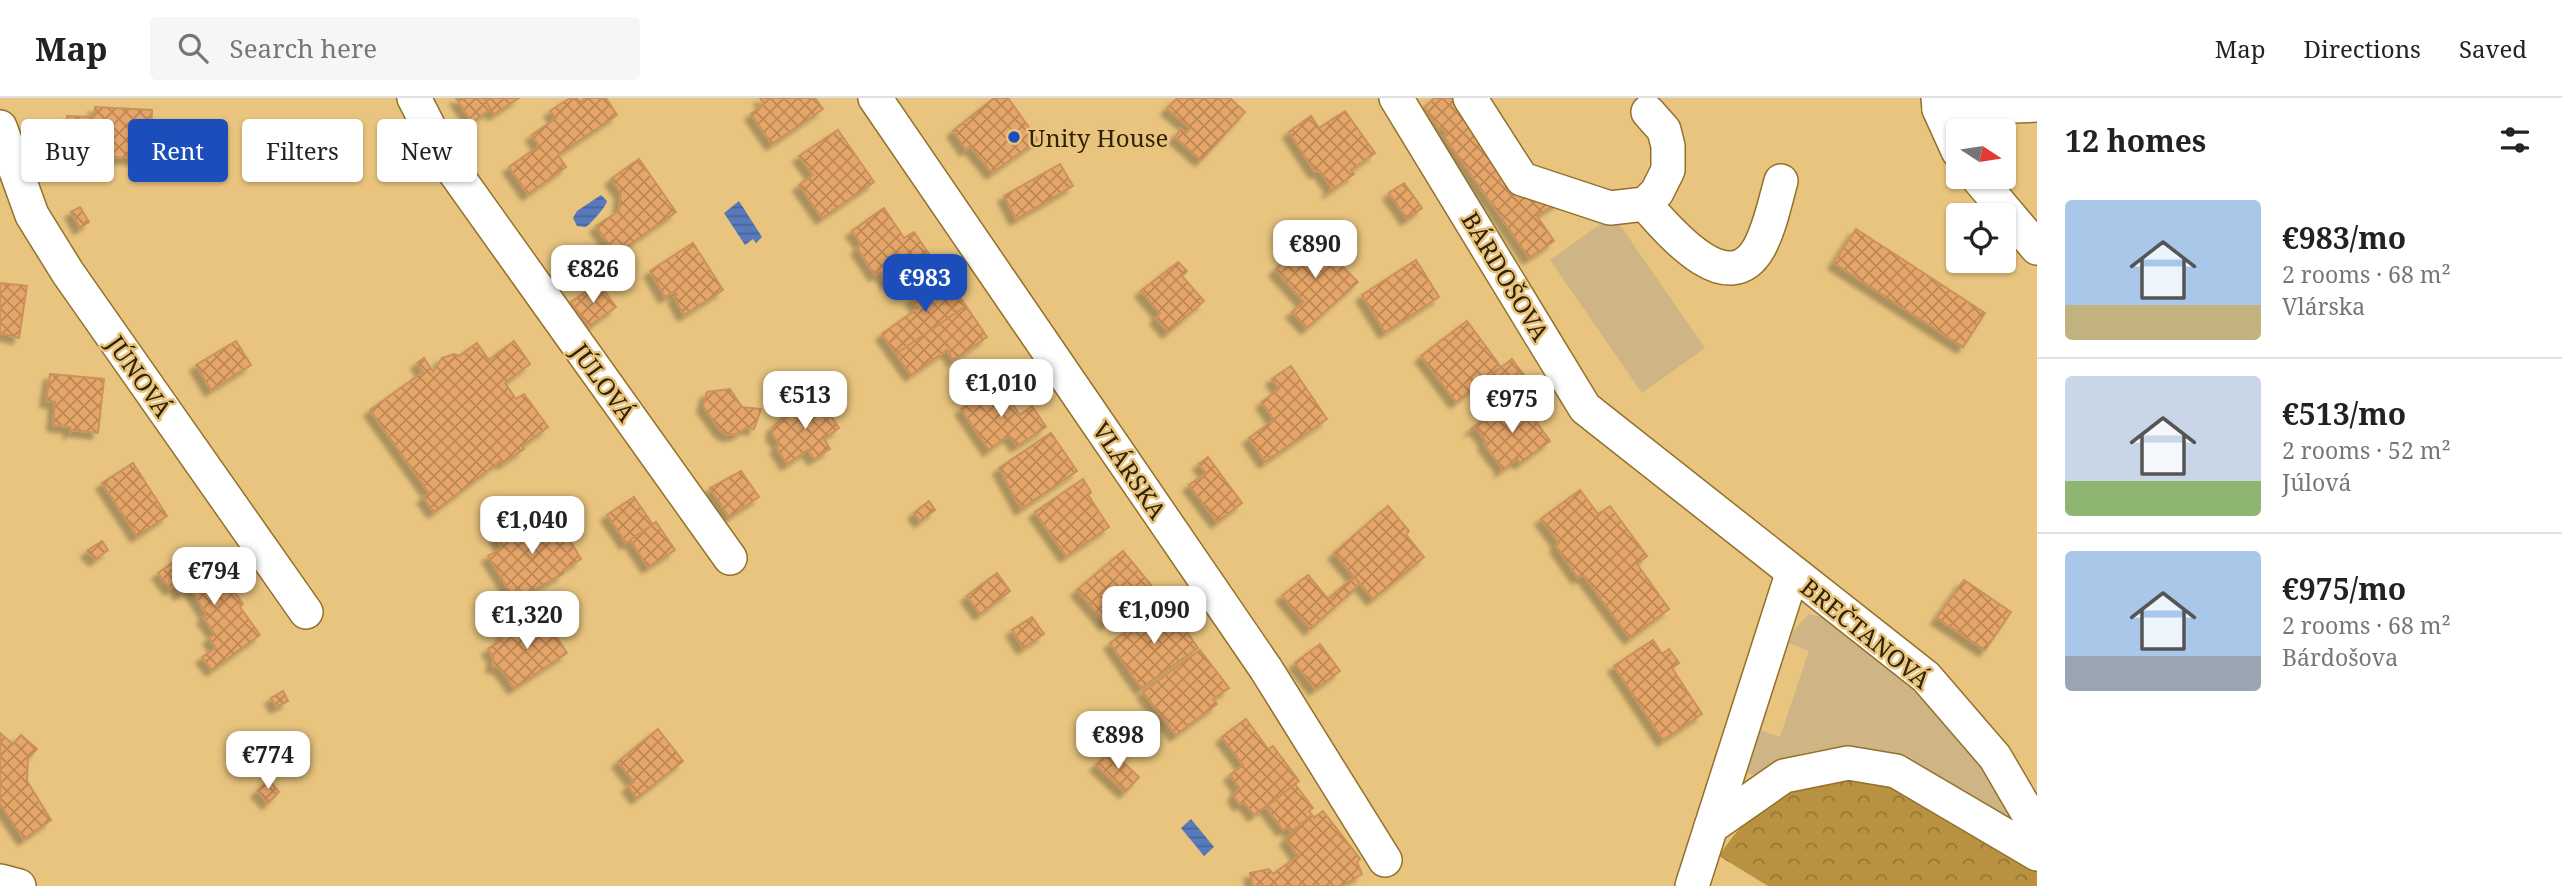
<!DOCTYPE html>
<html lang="en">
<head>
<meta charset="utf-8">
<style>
  :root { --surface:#fff; --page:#f6f6f6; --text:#222; --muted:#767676; --line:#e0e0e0; --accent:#1b4ebb }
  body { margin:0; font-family:"Noto Serif",serif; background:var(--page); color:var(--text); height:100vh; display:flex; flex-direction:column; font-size:26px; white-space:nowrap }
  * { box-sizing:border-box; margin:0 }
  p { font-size:23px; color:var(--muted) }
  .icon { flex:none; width:38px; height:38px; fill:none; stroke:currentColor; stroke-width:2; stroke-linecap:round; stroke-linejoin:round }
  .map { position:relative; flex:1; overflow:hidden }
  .sheet { display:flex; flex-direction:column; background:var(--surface); width:525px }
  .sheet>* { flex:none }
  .hud { position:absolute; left:21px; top:21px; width:665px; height:63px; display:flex; gap:14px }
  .needle { width:46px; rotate:102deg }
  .controls { position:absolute; left:1946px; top:21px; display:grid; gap:14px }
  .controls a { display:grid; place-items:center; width:70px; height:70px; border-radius:7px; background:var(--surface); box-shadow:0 2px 5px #0004; font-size:35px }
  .price { position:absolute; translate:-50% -60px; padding:0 16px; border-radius:14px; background:#fff; color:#222; font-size:23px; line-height:46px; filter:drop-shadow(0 2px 4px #0008) }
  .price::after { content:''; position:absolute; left:50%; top:42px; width:21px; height:16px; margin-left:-10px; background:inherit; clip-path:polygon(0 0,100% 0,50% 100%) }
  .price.current { background:var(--accent); color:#fff }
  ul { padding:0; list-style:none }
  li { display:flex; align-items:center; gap:21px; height:175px; padding:0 28px }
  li+li { border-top:2px solid var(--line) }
  li span { display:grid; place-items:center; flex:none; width:196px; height:140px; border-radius:7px; color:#555 }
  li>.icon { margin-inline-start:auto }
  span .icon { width:84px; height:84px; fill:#fffc; stroke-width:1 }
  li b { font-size:30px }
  h2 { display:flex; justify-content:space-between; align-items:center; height:84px; padding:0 28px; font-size:30px }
  .chip { padding:0 24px; border-radius:7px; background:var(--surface); box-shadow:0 2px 5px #0004; font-size:24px; line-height:63px }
  .chip.current { background:var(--accent); color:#fff }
  header { display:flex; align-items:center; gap:42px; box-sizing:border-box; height:98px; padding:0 35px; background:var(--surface); border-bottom:2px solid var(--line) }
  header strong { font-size:33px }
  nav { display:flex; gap:38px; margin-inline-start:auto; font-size:24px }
  .search { width:490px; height:63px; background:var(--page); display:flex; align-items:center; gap:18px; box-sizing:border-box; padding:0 24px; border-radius:7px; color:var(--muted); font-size:26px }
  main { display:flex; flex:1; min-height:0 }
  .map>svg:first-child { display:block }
  .green { fill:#cfb585 }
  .forest { fill:url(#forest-crowns) }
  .water { fill:url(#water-rules) }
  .building { fill:url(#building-cross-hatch); stroke:#ca915d; stroke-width:2; filter:url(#shadow) }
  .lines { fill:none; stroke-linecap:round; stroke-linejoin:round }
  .minor-casing { stroke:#93712b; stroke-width:36 }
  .minor { stroke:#fff; stroke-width:33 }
  .poi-dot { fill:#1b4ebb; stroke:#e8c47e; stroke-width:2.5 }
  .labels { text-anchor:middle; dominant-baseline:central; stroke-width:5; stroke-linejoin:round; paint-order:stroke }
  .poi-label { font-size:24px; fill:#312305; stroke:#e8c47e; text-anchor:start }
  .street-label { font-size:24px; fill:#312305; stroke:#e8c47e }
</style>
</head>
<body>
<header>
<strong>Map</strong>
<div class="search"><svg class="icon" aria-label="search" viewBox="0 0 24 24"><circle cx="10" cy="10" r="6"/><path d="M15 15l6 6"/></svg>Search here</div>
<nav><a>Map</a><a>Directions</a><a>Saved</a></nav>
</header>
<main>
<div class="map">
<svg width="2037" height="788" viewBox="0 0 2037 788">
  <defs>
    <pattern id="forest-crowns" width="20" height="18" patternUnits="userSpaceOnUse" patternTransform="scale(1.75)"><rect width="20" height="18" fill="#b99241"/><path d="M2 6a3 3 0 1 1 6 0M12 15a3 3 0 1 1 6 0" fill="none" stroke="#977734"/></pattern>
    <pattern id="water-rules" width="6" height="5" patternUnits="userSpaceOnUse" patternTransform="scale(1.75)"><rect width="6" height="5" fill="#587abc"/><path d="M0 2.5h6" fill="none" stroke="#496497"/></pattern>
    <pattern id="building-cross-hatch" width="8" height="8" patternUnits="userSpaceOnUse" patternTransform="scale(1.75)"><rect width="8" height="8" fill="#e7a669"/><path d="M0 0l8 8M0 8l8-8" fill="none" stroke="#bc8754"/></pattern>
    <filter id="shadow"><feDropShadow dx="-6" dy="6" stdDeviation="2" flood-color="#0004"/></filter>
  </defs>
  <rect width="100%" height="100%" fill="#e8c47e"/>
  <g class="green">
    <path d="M 1613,117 L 1705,250 L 1642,295 L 1550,162 Z"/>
    <path d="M 1809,516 L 1830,521 L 1930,600 L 2037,740 L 1887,657 L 1830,650 L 1799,656 L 1754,678 L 1746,673 L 1757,631 L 1780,639 L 1809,553 L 1789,545 L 1794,532 Z"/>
  </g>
  <path class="forest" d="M 1836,681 L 1891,689 L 2037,772 L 2037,788 L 1768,788 L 1719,758 C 1752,708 1779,696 1836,681 Z"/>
  <g class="water">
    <path d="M 601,97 L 607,103 C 606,109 591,125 586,129 L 577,128 L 573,120 L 577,113 Z"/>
    <path d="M 739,103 L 762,139 L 756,145 L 753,141 L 745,147 L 724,115 Z"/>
    <path d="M 1191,721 L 1214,749 L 1204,758 L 1181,730 Z"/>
  </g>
  <g class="building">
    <path d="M 456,0 L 484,0 L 491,11 L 472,24 Z"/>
    <path d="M 484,0 L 519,0 L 494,16 Z"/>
    <path d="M 570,0 L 577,0 L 580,4 L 585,0 L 606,0 L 617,17 L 558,57 L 566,69 L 528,96 L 509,69 L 539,48 L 532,37 L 556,20 L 550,13 Z"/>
    <path d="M 760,0 L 815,0 L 823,11 L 772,46 L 751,16 L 764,6 Z"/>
    <path d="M 994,0 L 1008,0 L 1038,42 L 992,75 L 970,48 L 966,52 L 953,33 Z"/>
    <path d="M 1177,0 L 1230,0 L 1245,14 L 1201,62 L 1175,39 L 1181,31 L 1186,35 L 1190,30 L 1167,11 Z"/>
    <path d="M 1434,0 L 1455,0 L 1566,99 L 1537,118 L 1554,143 L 1529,160 L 1494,109 L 1493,103 L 1491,105 L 1444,38 L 1447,37 L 1443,31 L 1440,32 L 1424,10 Z"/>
    <path d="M 95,9 L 152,12 L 150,61 L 57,57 L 58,42 L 66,43 L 67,18 L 94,19 Z"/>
    <path d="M 1345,13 L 1375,55 L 1351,72 L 1354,76 L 1329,94 L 1331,89 L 1320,73 L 1315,74 L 1289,34 L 1311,18 L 1319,30 Z"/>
    <path d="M 838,32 L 874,84 L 822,120 L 799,87 L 813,77 L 799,58 Z"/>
    <path d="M 639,61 L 676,114 L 616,156 L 596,128 L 619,113 L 621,95 L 611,81 Z"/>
    <path d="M 1060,66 L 1073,88 L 1016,121 L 1004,98 Z"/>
    <path d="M 1404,85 L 1422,110 L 1407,121 L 1389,95 Z"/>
    <path d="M 80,109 L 89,124 L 80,130 L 71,114 Z"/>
    <path d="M 884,110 L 904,140 L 914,134 L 929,156 L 888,185 L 880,174 L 875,177 L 857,150 L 862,147 L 852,133 Z"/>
    <path d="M 1856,131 L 1985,215 L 1963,249 L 1834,165 Z"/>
    <path d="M 1312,138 L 1358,184 L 1307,230 L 1292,214 L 1304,204 L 1275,172 Z"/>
    <path d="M 693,145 L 723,192 L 684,217 L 674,199 L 677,197 L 675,193 L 665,199 L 650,173 Z"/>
    <path d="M 1416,162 L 1439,199 L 1385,234 L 1362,197 Z"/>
    <path d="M 1178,164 L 1187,173 L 1182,178 L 1204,203 L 1168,234 L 1156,220 L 1160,215 L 1141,193 Z"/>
    <path d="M 945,177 L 966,208 L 896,256 L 882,236 L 918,210 L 911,201 Z"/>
    <path d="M 0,185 L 27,188 L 19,240 L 0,235 Z"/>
    <path d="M 601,188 L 616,209 L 588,229 L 571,204 L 593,189 L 596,192 Z"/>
    <path d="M 966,208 L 987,239 L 953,262 L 947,252 L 911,277 L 896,256 Z"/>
    <path d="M 1467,223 L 1501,269 L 1456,304 L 1421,258 Z"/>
    <path d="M 236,243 L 251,267 L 211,292 L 196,267 Z"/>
    <path d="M 514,243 L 530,266 L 505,285 L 516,301 L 524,296 L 548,329 L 522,348 L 524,351 L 503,365 L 501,362 L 434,414 L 423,399 L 429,395 L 370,312 L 423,274 L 417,265 L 424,260 L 433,274 L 442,260 L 454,256 L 459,258 L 477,245 L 489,262 Z"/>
    <path d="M 1512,261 L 1521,273 L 1497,292 L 1488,280 Z"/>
    <path d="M 1291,268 L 1327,321 L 1265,364 L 1249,340 L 1274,322 L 1262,304 L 1279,291 L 1272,281 Z"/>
    <path d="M 1521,273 L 1534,290 L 1510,309 L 1497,292 Z"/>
    <path d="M 50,276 L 104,281 L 98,335 L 72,332 L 70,335 L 70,329 L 53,327 L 55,304 L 46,303 Z"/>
    <path d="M 998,285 L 1020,317 L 1032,308 L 1046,329 L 1017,348 L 1009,337 L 989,352 L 961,311 Z"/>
    <path d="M 730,291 L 742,309 L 761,311 L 754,331 L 747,329 L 737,336 L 727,337 L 720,332 L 703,308 L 707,294 Z"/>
    <path d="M 817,297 L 839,330 L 824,341 L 830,351 L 814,361 L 808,352 L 787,366 L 776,349 L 780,347 L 772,336 L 773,329 L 794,309 L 799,310 Z"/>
    <path d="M 1520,301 L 1550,343 L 1520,365 L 1517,361 L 1501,373 L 1502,370 L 1484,346 L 1486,344 L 1476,330 L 1470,332 L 1493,314 L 1496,319 Z"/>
    <path d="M 1051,335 L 1077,373 L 1021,411 L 999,370 Z"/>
    <path d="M 1208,359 L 1242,405 L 1217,424 L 1189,387 L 1206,375 L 1199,366 Z"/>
    <path d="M 133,365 L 167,418 L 137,438 L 102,385 Z"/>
    <path d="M 741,373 L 759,399 L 729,419 L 710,390 Z"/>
    <path d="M 1083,381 L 1091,394 L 1088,397 L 1109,429 L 1066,458 L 1035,414 Z"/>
    <path d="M 1580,392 L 1598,416 L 1610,408 L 1647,458 L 1637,466 L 1669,511 L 1630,540 L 1583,477 L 1578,480 L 1556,448 L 1559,445 L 1541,421 Z"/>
    <path d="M 634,399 L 653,427 L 626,445 L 607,417 Z"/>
    <path d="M 929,403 L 935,412 L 920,423 L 914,415 Z"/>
    <path d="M 1388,408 L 1409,433 L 1406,437 L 1424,459 L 1373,501 L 1334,455 Z"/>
    <path d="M 535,415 L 550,439 L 563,431 L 581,461 L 563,472 L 563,476 L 515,502 L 488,458 L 502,450 L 496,439 Z"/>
    <path d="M 656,424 L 675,452 L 648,469 L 630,442 Z"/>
    <path d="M 102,443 L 108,452 L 95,462 L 87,453 Z"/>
    <path d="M 1123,453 L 1151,487 L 1106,526 L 1077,492 Z"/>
    <path d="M 204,458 L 216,476 L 220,473 L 243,506 L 240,509 L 260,537 L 212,572 L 202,559 L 216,550 L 209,540 L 215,536 L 203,519 L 207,517 L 190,490 L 180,496 L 175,488 L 170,491 L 158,475 L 181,459 L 189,469 Z"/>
    <path d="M 997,475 L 1010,493 L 980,516 L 967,498 Z"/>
    <path d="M 1308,477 L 1328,501 L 1354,479 L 1360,486 L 1310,531 L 1282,498 Z"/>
    <path d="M 1964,482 L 2011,514 L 1985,552 L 1937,520 Z"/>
    <path d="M 1167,505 L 1198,550 L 1141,590 L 1110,545 Z"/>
    <path d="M 541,515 L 567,555 L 514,590 L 500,570 L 492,568 L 494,560 L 488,551 L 501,542 L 504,533 L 512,534 Z"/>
    <path d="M 1032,519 L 1044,536 L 1023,550 L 1012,532 Z"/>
    <path d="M 1653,542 L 1662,556 L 1669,551 L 1679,565 L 1672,570 L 1702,616 L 1663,642 L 1614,568 Z"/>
    <path d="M 1320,546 L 1340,573 L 1315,591 L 1295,565 Z"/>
    <path d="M 1200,552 L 1229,590 L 1213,601 L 1217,606 L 1176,637 L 1143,594 Z"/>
    <path d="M 283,593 L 288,603 L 276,609 L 271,600 Z"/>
    <path d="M 1246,621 L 1268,651 L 1273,648 L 1299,683 L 1254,717 L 1245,705 L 1239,706 L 1234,698 L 1239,689 L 1230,677 L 1243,667 L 1222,639 Z"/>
    <path d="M 658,631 L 683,663 L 637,700 L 628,688 L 634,684 L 618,664 Z"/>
    <path d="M 0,635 L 13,646 L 21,637 L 37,651 L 28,660 L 27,683 L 51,722 L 24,741 L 0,706 Z"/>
    <path d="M 1111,653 L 1139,679 L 1125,694 L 1096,667 Z"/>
    <path d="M 269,682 L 279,694 L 268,705 L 257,693 Z"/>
    <path d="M 1295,686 L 1313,710 L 1309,713 L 1312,717 L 1291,734 L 1288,729 L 1283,732 L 1266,709 Z"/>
    <path d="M 1323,713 L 1360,761 L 1357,764 L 1362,776 L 1341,788 L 1253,788 L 1250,775 L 1269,771 L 1273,776 L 1298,758 L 1286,741 L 1312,717 L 1314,720 Z"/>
  </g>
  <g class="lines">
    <g class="minor-casing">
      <g id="minor">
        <path d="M 414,0 L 446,62 L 730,460"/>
        <path d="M 875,0 L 1266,571 L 1385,762"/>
        <path d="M 1396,0 L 1585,310 L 1926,579 L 1995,659 L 2037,731"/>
        <path d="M 1470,0 L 1522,81 L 1610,110 L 1645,106 L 1657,94 L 1668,72 L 1668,48 L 1664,32 L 1648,14"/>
        <path d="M 1938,0 L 1939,11 L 1958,53"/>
        <path d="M 1939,11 L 2037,7"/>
        <path d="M 0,29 L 32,117 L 68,175 L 306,514"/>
        <path d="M 1977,79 L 2037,150"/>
        <path d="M 1645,106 C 1668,132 1728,205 1759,150 C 1770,130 1775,104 1781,83"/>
        <path d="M 1711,729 L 1784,678 L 1848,665 L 1896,673 L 2037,756"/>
        <path d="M 0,783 L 19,788"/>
        <path d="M 1692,788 L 1792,476"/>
      </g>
    </g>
    <use href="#minor" class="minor"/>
  </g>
  <circle class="poi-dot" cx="1014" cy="39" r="7"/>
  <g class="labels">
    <g class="poi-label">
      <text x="1028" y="39">Unity House</text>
    </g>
    <g class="street-label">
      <text transform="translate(1506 178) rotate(59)">BÁRDOŠOVA</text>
      <text transform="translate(140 278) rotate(55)">JÚNOVÁ</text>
      <text transform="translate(604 284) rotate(54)">JÚLOVÁ</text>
      <text transform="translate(1130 372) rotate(56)">VLÁRSKA</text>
      <text transform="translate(1866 535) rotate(39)">BREČTANOVÁ</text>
    </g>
  </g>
</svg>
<div class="controls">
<a><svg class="needle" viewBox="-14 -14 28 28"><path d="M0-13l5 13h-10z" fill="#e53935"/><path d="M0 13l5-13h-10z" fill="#767676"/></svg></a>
<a><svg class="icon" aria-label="locate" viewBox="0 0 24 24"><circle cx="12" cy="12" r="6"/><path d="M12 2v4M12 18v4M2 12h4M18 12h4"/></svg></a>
</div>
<b class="price" style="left:1315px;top:182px">€890</b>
<b class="price" style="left:593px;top:207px">€826</b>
<b class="price current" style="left:925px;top:216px">€983</b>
<b class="price" style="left:1001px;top:321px">€1,010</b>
<b class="price" style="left:805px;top:333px">€513</b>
<b class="price" style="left:1512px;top:337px">€975</b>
<b class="price" style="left:532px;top:458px">€1,040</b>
<b class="price" style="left:214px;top:509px">€794</b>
<b class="price" style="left:1154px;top:548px">€1,090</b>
<b class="price" style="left:527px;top:553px">€1,320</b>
<b class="price" style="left:1118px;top:673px">€898</b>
<b class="price" style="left:268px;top:693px">€774</b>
<div class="hud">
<a class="chip">Buy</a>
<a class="chip current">Rent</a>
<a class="chip">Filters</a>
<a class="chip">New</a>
</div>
</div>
<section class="sheet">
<h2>12 homes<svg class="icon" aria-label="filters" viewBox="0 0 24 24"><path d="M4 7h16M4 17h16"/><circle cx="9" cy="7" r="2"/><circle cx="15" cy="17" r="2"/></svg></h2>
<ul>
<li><span style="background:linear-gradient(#a9c7e8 75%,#c2b280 0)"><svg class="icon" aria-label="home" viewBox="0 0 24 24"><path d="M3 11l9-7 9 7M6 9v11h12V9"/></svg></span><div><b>€983/mo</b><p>2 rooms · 68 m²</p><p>Vlárska</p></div></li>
<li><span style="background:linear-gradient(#c9d6e8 75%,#8fb573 0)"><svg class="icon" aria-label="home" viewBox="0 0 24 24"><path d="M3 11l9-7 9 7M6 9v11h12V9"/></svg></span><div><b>€513/mo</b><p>2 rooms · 52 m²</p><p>Júlová</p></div></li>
<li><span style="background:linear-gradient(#a9c7e8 75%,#9aa5b1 0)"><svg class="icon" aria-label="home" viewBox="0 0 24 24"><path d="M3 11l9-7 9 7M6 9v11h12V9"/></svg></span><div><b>€975/mo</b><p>2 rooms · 68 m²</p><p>Bárdošova</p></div></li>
</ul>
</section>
</main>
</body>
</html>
